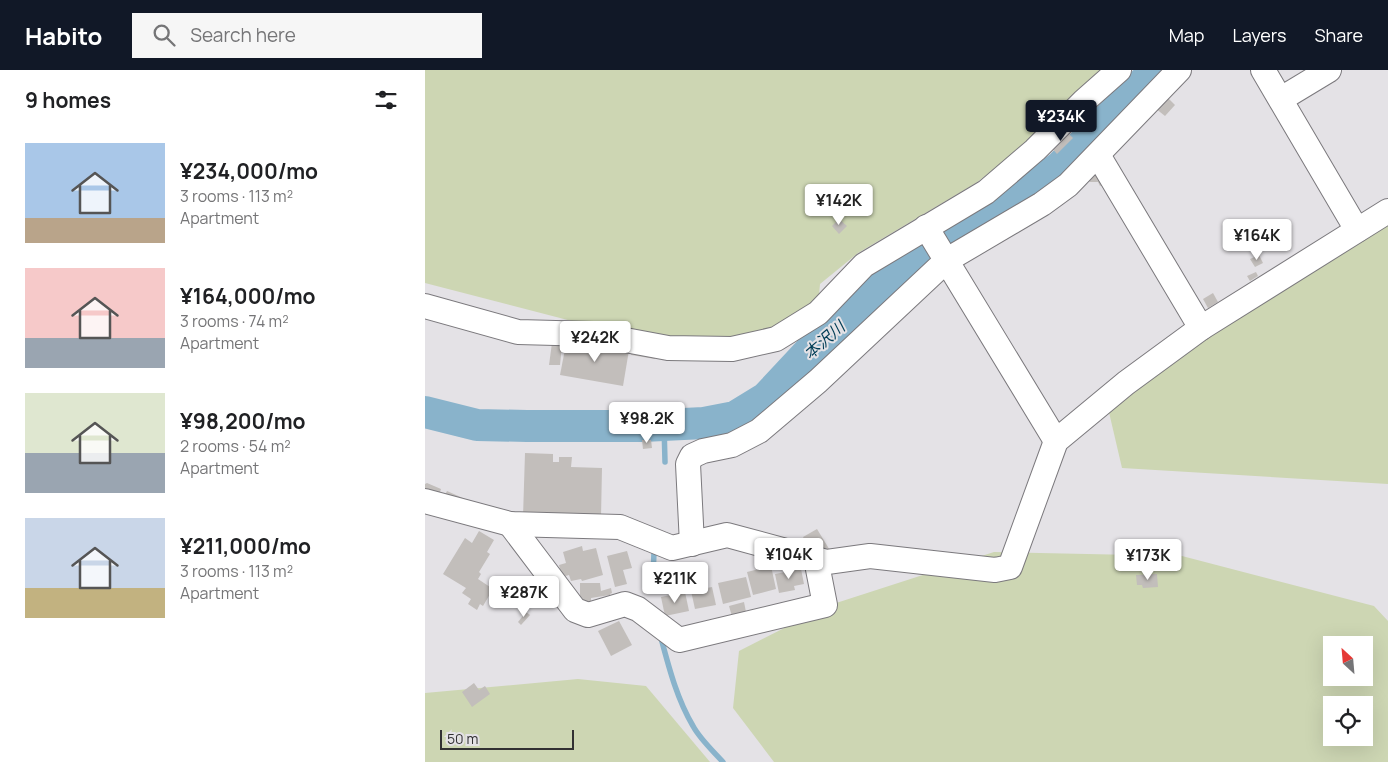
<!DOCTYPE html>
<html lang="en">
<head>
<meta charset="utf-8">
<style>
  :root { --surface:#fff; --page:#f6f6f6; --text:#202124; --muted:#757577; --accent:#111827 }
  body { margin:0; font-family:Manrope,"Noto Sans JP",sans-serif; background:var(--page); color:var(--text); height:100vh; display:flex; flex-direction:column; font-size:19px; white-space:nowrap }
  * { box-sizing:border-box; margin:0 }
  p { font-size:16px; color:var(--muted) }
  .icon { flex:none; width:28px; height:28px; fill:none; stroke:currentColor; stroke-width:2; stroke-linecap:round; stroke-linejoin:round }
  .map { position:relative; flex:1; overflow:hidden }
  .side { display:flex; flex-direction:column; background:var(--surface); width:425px }
  .side>* { flex:none }
  .needle { width:32px; rotate:334deg }
  .controls { position:absolute; left:898px; top:566px; display:grid; gap:10px }
  .controls a { display:grid; place-items:center; width:50px; height:50px; border-radius:0px; background:var(--surface); box-shadow:0 5px 20px #0002; font-size:25px }
  .scale { position:absolute; left:15px; bottom:12px; width:134px; box-sizing:border-box; padding-left:5px; border:2px solid #323133; border-top:0; font-size:14px; line-height:18px; white-space:nowrap; color:#323133; -webkit-text-stroke:4px #e4e2e6; paint-order:stroke }
  .price { position:absolute; translate:-50% -42px; padding:0 11px; border-radius:5px; background:#fff; color:#222; font-size:16px; line-height:32px; filter:drop-shadow(0 1px 2px #0008) }
  .price::after { content:''; position:absolute; left:50%; top:30px; width:15px; height:11px; margin-left:-8px; background:inherit; clip-path:polygon(0 0,100% 0,50% 100%) }
  .price.on { background:var(--accent); color:#fff }
  ul { padding:0; list-style:none }
  li { display:flex; align-items:center; gap:15px; height:125px; padding:0 25px }
  li span { display:grid; place-items:center; flex:none; width:140px; height:100px; border-radius:0px; color:#555 }
  li>.icon { margin-inline-start:auto }
  span .icon { width:60px; height:60px; fill:#fffc; stroke-width:1 }
  li b { font-size:21px }
  h2 { display:flex; justify-content:space-between; align-items:center; height:60px; padding:0 25px; font-size:21px }
  header { display:flex; align-items:center; gap:30px; box-sizing:border-box; height:70px; padding:0 25px; background:var(--accent); color:#fff }
  header strong { font-size:24px }
  nav { display:flex; gap:28px; margin-inline-start:auto; font-size:18px }
  .search { width:350px; height:45px; background:var(--page); display:flex; align-items:center; gap:12px; box-sizing:border-box; padding:0 18px; border-radius:0px; color:var(--muted); font-size:19px }
  main { display:flex; flex:1; min-height:0 }
  .map>svg:first-child { display:block }
  .green { fill:#cdd6b3; fill-rule:evenodd }
  .lines { fill:none; stroke-linecap:round; stroke-linejoin:round }
  .stream { stroke:#89b3cb; stroke-width:5.5 }
  .river { stroke:#89b3cb; stroke-width:32 }
  .building { fill:#c2bebb }
  .minor-casing { stroke:#7b797d; stroke-width:26 }
  .minor { stroke:#fff; stroke-width:24 }
  .labels { text-anchor:middle; dominant-baseline:central; stroke-width:4; stroke-linejoin:round; paint-order:stroke }
  .water-label { font-size:16px; font-style:italic; fill:#013d56; stroke:#e4e2e6 }
</style>
</head>
<body>
<header>
<strong>Habito</strong>
<div class="search"><svg class="icon" aria-label="search" viewBox="0 0 24 24"><circle cx="10" cy="10" r="6"/><path d="M15 15l6 6"/></svg>Search here</div>
<nav><a>Map</a><a>Layers</a><a>Share</a></nav>
</header>
<main>
<section class="side">
<h2>9 homes<svg class="icon" aria-label="filters" viewBox="0 0 24 24"><path d="M4 7h16M4 17h16"/><circle cx="9" cy="7" r="2"/><circle cx="15" cy="17" r="2"/></svg></h2>
<ul>
<li><span style="background:linear-gradient(#a9c7e8 75%,#b9a48a 0)"><svg class="icon" aria-label="home" viewBox="0 0 24 24"><path d="M3 11l9-7 9 7M6 9v11h12V9"/></svg></span><div><b>¥234,000/mo</b><p>3 rooms · 113 m²</p><p>Apartment</p></div></li>
<li><span style="background:linear-gradient(#f6c9c9 70%,#9aa5b1 0)"><svg class="icon" aria-label="home" viewBox="0 0 24 24"><path d="M3 11l9-7 9 7M6 9v11h12V9"/></svg></span><div><b>¥164,000/mo</b><p>3 rooms · 74 m²</p><p>Apartment</p></div></li>
<li><span style="background:linear-gradient(#dfe7d0 60%,#9aa5b1 0)"><svg class="icon" aria-label="home" viewBox="0 0 24 24"><path d="M3 11l9-7 9 7M6 9v11h12V9"/></svg></span><div><b>¥98,200/mo</b><p>2 rooms · 54 m²</p><p>Apartment</p></div></li>
<li><span style="background:linear-gradient(#c9d6e8 70%,#c2b280 0)"><svg class="icon" aria-label="home" viewBox="0 0 24 24"><path d="M3 11l9-7 9 7M6 9v11h12V9"/></svg></span><div><b>¥211,000/mo</b><p>3 rooms · 113 m²</p><p>Apartment</p></div></li>
</ul>
</section>
<div class="map">
<svg width="963" height="692" viewBox="0 0 963 692">
  <rect width="100%" height="100%" fill="#e4e2e6"/>
  <g class="green">
    <path d="M 0,0 L 696,0 L 551,113 L 433,183 L 395,214 L 392,246 L 351,272 L 247,277 L 0,213 Z"/>
    <path d="M 963,138 L 963,414 L 697,398 L 683,338 Z"/>
    <path d="M 569,482 L 757,486 L 949,536 L 963,551 L 963,692 L 349,692 L 308,638 L 314,581 L 405,535 ZM 906,575 L 939,575 L 939,608 L 906,608 ZM 906,635 L 939,635 L 939,668 L 906,668 Z"/>
    <path d="M 153,609 L 221,616 L 285,692 L 0,692 L 0,623 Z"/>
  </g>
  <g class="lines">
    <g class="stream">
      <path d="M 239,355 L 240,392"/>
      <path d="M 228,508 L 229,482"/>
      <path d="M 236,568 C 244,598 252,629 268,656 C 275,669 288,681 298,692"/>
    </g>
    <path class="river" d="M 0,342 L 52,355 L 102,356 L 218,356 L 279,353 L 310,347 L 341,328 L 383,283 L 421,252 L 475,197 L 499,179 L 588,131 L 635,97 L 731,0"/>
  </g>
  <g class="building">
    <path d="M 741,26 L 750,35 L 740,46 L 730,38 Z"/>
    <path d="M 641,61 L 648,68 L 632,84 L 625,76 Z"/>
    <path d="M 668,103 L 670,104 L 676,103 L 681,113 L 675,116 L 673,112 L 665,112 L 662,109 Z"/>
    <path d="M 414,149 L 422,156 L 414,164 L 407,156 Z"/>
    <path d="M 834,185 L 838,193 L 830,197 L 825,189 Z"/>
    <path d="M 831,202 L 833,206 L 825,211 L 822,206 Z"/>
    <path d="M 788,223 L 793,232 L 783,238 L 778,229 Z"/>
    <path d="M 161,272 L 204,280 L 198,316 L 135,305 L 141,274 Z"/>
    <path d="M 127,273 L 137,275 L 135,295 L 124,295 Z"/>
    <path d="M 207,279 L 230,283 L 230,289 L 206,285 Z"/>
    <path d="M 217,370 L 226,370 L 227,378 L 218,379 Z"/>
    <path d="M 100,383 L 128,384 L 128,392 L 134,392 L 134,387 L 147,387 L 146,397 L 177,398 L 176,447 L 98,447 Z"/>
    <path d="M 2,413 L 16,419 L 15,422 L 20,425 L 22,421 L 40,429 L 36,438 L 0,423 L 0,414 Z"/>
    <path d="M 392,459 L 406,482 L 378,475 L 381,473 L 378,467 Z"/>
    <path d="M 54,461 L 69,470 L 62,482 L 65,484 L 54,502 L 56,504 L 53,509 L 68,519 L 58,536 L 55,534 L 52,540 L 43,534 L 46,529 L 37,523 L 41,518 L 18,504 L 40,468 L 47,473 Z"/>
    <path d="M 157,476 L 158,481 L 171,478 L 178,505 L 157,511 L 156,509 L 146,511 L 144,505 L 137,507 L 134,495 L 141,493 L 138,482 Z"/>
    <path d="M 202,481 L 207,498 L 198,500 L 202,514 L 190,517 L 182,486 Z"/>
    <path d="M 346,496 L 351,519 L 328,525 L 322,502 Z"/>
    <path d="M 376,499 L 379,514 L 369,516 L 370,520 L 354,523 L 350,504 Z"/>
    <path d="M 732,504 L 733,517 L 718,518 L 717,515 L 712,515 L 711,505 Z"/>
    <path d="M 321,507 L 326,527 L 298,534 L 293,513 Z"/>
    <path d="M 155,513 L 175,513 L 176,521 L 186,518 L 187,523 L 185,524 L 185,525 L 166,528 L 166,532 L 155,533 Z"/>
    <path d="M 287,517 L 291,535 L 270,539 L 266,521 Z"/>
    <path d="M 260,522 L 264,541 L 240,546 L 236,527 Z"/>
    <path d="M 319,532 L 322,547 L 308,550 L 304,536 Z"/>
    <path d="M 101,542 L 105,545 L 96,555 L 93,552 Z"/>
    <path d="M 194,551 L 207,575 L 186,586 L 173,561 Z"/>
    <path d="M 49,613 L 54,620 L 60,616 L 65,624 L 47,637 L 37,622 Z"/>
  </g>
  <g class="lines">
    <g class="minor-casing">
      <g id="minor">
        <path d="M 838,0 L 932,160"/>
        <path d="M 856,29 L 904,0"/>
        <path d="M 673,85 L 776,258"/>
        <path d="M 501,157 L 631,371"/>
        <path d="M 0,236 L 93,262 L 168,264 L 243,278 L 307,279 L 351,269 L 393,243 L 439,195 L 561,122 L 610,80 L 659,31 L 694,0"/>
        <path d="M 0,431 L 85,454 L 195,457 L 247,478 L 302,465 L 402,492 L 445,486 L 570,500 L 585,497 L 631,371 L 701,313 L 776,258 L 963,141"/>
        <path d="M 85,454 L 150,540 L 163,545 L 200,534 L 213,539 L 254,570 L 400,535 L 391,489"/>
        <path d="M 267,474 L 263,394 L 267,386 L 278,381 L 307,375 L 334,361 L 393,311 L 522,190 L 617,134 L 643,115 L 754,0"/>
      </g>
    </g>
    <use href="#minor" class="minor"/>
  </g>
  <g class="labels">
    <g class="water-label">
      <text transform="translate(399 270) rotate(-41)">本沢川</text>
    </g>
  </g>
</svg>
<div class="controls">
<a><svg class="needle" viewBox="-14 -14 28 28"><path d="M0-13l5 13h-10z" fill="#e53935"/><path d="M0 13l5-13h-10z" fill="#757577"/></svg></a>
<a><svg class="icon" aria-label="locate" viewBox="0 0 24 24"><circle cx="12" cy="12" r="6"/><path d="M12 2v4M12 18v4M2 12h4M18 12h4"/></svg></a>
</div>
<div class="scale">50 m</div>
<b class="price on" style="left:636px;top:72px">¥234K</b>
<b class="price" style="left:414px;top:156px">¥142K</b>
<b class="price" style="left:832px;top:191px">¥164K</b>
<b class="price" style="left:170px;top:293px">¥242K</b>
<b class="price" style="left:222px;top:374px">¥98.2K</b>
<b class="price" style="left:364px;top:510px">¥104K</b>
<b class="price" style="left:723px;top:511px">¥173K</b>
<b class="price" style="left:250px;top:534px">¥211K</b>
<b class="price" style="left:99px;top:548px">¥287K</b>
</div>
</main>
</body>
</html>
